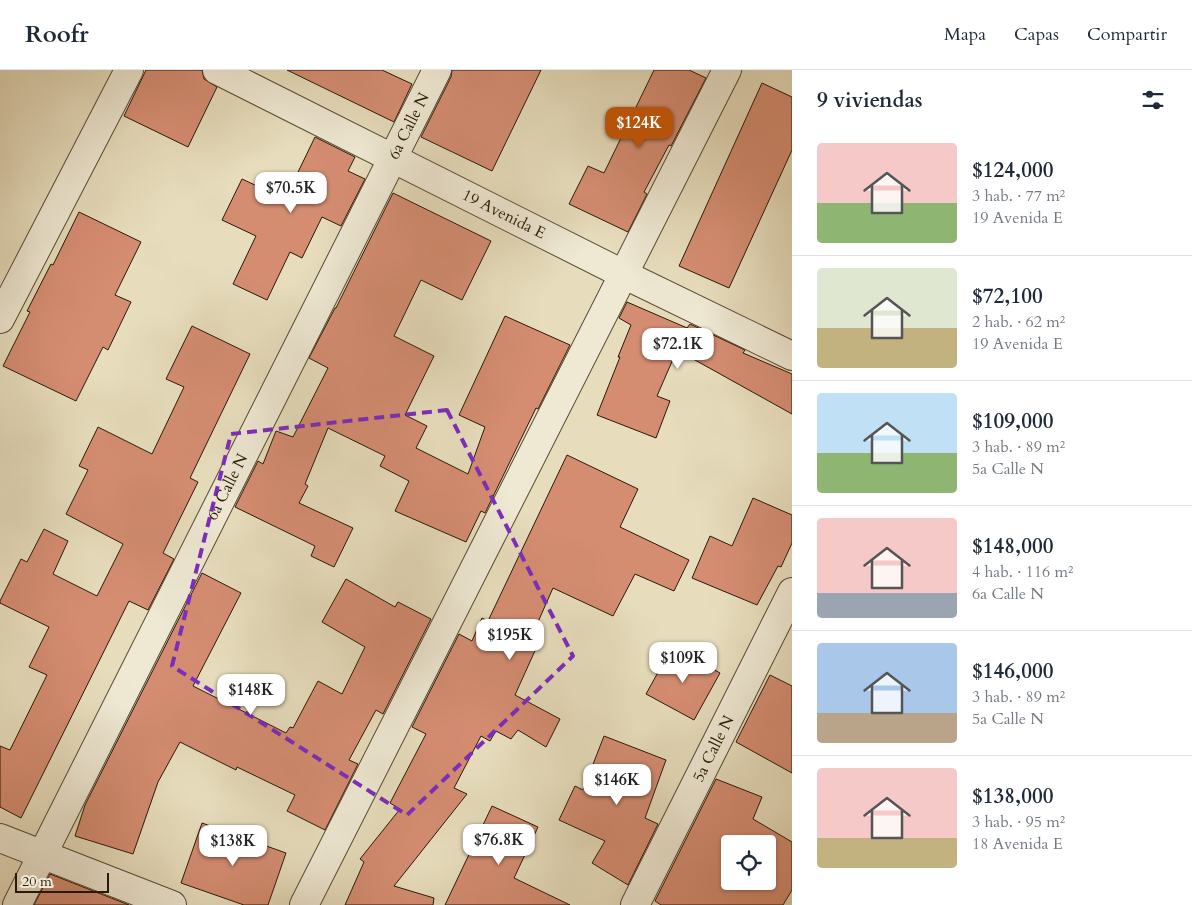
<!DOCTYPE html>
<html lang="es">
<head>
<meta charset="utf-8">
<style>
  :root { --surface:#fff; --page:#f6f6f7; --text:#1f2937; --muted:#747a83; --line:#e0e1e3; --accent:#b45309 }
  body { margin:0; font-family:Cardo,serif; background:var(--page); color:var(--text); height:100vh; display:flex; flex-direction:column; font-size:19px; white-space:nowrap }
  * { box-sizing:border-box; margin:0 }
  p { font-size:16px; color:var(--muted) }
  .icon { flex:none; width:28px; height:28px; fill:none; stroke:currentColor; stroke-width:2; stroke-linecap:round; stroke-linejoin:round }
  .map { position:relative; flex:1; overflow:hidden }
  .sheet { display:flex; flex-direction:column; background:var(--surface); width:400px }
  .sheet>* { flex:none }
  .tools { position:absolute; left:721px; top:765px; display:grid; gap:10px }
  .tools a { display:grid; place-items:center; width:55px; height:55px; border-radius:5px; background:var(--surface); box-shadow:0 1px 4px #0004; font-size:25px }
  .scale { position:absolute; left:15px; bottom:12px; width:94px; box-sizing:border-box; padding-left:5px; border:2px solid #291906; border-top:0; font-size:14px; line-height:18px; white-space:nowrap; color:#291906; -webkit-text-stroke:4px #efe9d4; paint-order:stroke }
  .price { position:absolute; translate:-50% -42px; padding:0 11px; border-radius:10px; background:#fff; color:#222; font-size:16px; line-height:32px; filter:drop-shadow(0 1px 2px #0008) }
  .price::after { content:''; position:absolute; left:50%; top:30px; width:15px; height:11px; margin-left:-8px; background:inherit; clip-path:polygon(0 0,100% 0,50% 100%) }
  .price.on { background:var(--accent); color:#fff }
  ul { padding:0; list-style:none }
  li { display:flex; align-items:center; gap:15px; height:125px; padding:0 25px }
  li+li { border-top:1px solid var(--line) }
  li span { display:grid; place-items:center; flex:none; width:140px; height:100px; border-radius:5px; color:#555 }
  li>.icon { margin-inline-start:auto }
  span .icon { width:60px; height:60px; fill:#fffc; stroke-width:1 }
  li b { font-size:21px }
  h2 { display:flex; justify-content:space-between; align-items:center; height:60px; padding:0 25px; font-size:21px }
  header { display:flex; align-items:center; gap:30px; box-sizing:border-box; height:70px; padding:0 25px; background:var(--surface); border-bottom:1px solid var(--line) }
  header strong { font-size:24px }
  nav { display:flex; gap:28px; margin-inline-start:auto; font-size:18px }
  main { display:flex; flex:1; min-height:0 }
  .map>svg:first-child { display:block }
  .building { fill:#d58d72; stroke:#291906; fill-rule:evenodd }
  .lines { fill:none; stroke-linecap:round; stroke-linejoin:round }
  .minor-casing { stroke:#584a34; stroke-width:30 }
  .minor { stroke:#efe9d4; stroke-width:28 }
  .marked { fill:none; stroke:#7b2cbf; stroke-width:4; stroke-dasharray:10 6; stroke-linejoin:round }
  .labels { text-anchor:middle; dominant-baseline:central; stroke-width:5; stroke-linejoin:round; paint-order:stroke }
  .street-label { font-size:16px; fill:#291906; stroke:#efe9d4 }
</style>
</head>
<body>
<header>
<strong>Roofr</strong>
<nav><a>Mapa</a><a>Capas</a><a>Compartir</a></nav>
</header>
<main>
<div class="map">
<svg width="792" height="835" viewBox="0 0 792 835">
  <rect width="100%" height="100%" fill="#e7ddbd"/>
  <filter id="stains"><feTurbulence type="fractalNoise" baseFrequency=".004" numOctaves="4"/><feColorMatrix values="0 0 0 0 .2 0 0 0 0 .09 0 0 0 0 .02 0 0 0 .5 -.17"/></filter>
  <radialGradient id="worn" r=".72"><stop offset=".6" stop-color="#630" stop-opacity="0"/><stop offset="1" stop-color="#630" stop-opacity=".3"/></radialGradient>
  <g class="building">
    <path d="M 146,0 L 202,0 L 204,9 L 217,17 L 188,77 L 124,46 Z"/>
    <path d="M 287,0 L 382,0 L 412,14 L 394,52 Z"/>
    <path d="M 452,0 L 541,0 L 492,101 L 421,67 L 451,7 Z"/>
    <path d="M 654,0 L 689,0 L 706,8 L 671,76 L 669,75 L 644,122 L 647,124 L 628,162 L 569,134 L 588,96 L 604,103 Z"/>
    <path d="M 762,13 L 792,27 L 792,80 L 729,218 L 679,196 Z"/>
    <path d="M 315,67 L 355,87 L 348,101 L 365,109 L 341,156 L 322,147 L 302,188 L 290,182 L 267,230 L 233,214 L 256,166 L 222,150 L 242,109 L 285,129 Z"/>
    <path d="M 393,123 L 491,171 L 462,230 L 421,210 L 394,266 L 434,286 L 405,345 L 427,356 L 416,378 L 468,404 L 485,357 L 459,345 L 505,246 L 570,275 L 538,339 L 536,338 L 485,443 L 481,441 L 466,472 L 395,441 L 409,411 L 380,396 L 385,386 L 328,358 L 305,414 L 308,416 L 299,433 L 353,458 L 334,497 L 311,486 L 315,476 L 235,437 L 258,391 L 263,394 L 276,361 L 293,367 L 328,298 L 309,288 L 335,238 L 336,238 Z"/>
    <path d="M 79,142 L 141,172 L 115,225 L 131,232 L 108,280 L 103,277 L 76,331 L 3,296 L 30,242 L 27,241 L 51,194 L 53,195 Z"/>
    <path d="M 627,232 L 687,258 L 690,254 L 745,280 L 743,283 L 792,304 L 792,344 L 677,280 L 657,326 L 670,331 L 656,368 L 597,345 L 620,287 L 618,287 L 631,255 L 619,248 Z"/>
    <path d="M 192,256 L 250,284 L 190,408 L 198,412 L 163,483 L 174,489 L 148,540 L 129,531 L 21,748 L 0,737 L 0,676 L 10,680 L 47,605 L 29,597 L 49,557 L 0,533 L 0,531 L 21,489 L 27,492 L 44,459 L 68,471 L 53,504 L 97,526 L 123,474 L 66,444 L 88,400 L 79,396 L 98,357 L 152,384 L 184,317 L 166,309 Z"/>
    <path d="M 567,385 L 638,419 L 620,457 L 689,490 L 674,521 L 635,504 L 613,546 L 553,518 L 530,570 L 538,574 L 515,625 L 560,649 L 546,677 L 518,660 L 511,669 L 496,661 L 490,671 L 481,666 L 454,718 L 467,724 L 394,816 L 434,828 L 433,835 L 345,835 L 364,792 L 360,789 L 400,739 L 390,733 L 426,664 L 412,657 L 459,564 L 472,571 L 482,548 L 488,551 Z"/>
    <path d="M 753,428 L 792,445 L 792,473 L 781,497 L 778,496 L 757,535 L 692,508 L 710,466 L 732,476 Z"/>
    <path d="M 202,503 L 241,523 L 193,616 L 286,663 L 290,657 L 293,658 L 318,611 L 342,624 L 365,577 L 322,552 L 346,509 L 395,537 L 398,532 L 431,549 L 383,644 L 376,640 L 349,690 L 358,694 L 325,760 L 287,741 L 295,725 L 237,697 L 236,700 L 180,672 L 158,712 L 133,784 L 75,766 L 85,735 Z"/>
    <path d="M 672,577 L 720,603 L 694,650 L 646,624 Z"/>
    <path d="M 770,605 L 792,616 L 792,703 L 736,672 Z"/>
    <path d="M 604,666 L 666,690 L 645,748 L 658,754 L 628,815 L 592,793 L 605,771 L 559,750 L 575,716 L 583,720 Z"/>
    <path d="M 716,709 L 762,727 L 753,749 L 792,772 L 792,820 L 783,835 L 661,835 L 655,831 ZM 730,774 L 768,774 L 768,811 L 730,811 Z"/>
    <path d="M 492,736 L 538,757 L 514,808 L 570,835 L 445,835 Z"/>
    <path d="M 202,753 L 286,783 L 268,835 L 244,835 L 181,813 Z"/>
    <path d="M 50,804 L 129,835 L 34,835 Z"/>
  </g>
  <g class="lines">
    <g class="minor-casing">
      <g id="minor">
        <path id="s1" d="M 217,0 L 623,204 L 792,286"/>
        <path d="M 0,249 L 129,0"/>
        <path d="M 0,768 L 172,835"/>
        <path id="s2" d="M 17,835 L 437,0"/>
        <path d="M 304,835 L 727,0"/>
        <path id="s3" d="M 635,835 L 792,522"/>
      </g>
    </g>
    <use href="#minor" class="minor"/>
  </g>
  <path class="marked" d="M 447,340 L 573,586 L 407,745 L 172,596 L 231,364 Z"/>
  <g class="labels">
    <g class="street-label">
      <text stroke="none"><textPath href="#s2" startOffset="872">6a Calle N</textPath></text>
      <text stroke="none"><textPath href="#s1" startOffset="321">19 Avenida E</textPath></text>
      <text stroke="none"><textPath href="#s2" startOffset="468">6a Calle N</textPath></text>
      <text stroke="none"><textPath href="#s3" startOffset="175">5a Calle N</textPath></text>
    </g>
  </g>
  <rect width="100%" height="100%" filter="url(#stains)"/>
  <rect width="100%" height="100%" fill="url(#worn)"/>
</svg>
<div class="tools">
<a><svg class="icon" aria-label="locate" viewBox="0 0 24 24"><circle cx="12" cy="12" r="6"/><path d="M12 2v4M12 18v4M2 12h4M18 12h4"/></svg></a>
</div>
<div class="scale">20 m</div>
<b class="price on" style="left:639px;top:79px">$124K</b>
<b class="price" style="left:291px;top:144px">$70.5K</b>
<b class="price" style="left:678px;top:300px">$72.1K</b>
<b class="price" style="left:510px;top:591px">$195K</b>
<b class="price" style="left:683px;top:614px">$109K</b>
<b class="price" style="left:251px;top:646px">$148K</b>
<b class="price" style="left:617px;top:736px">$146K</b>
<b class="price" style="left:499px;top:796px">$76.8K</b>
<b class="price" style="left:233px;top:797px">$138K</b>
</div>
<section class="sheet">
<h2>9 viviendas<svg class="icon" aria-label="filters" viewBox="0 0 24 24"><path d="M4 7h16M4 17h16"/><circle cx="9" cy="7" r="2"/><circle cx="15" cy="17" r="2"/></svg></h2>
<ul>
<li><span style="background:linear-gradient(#f6c9c9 60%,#8fb573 0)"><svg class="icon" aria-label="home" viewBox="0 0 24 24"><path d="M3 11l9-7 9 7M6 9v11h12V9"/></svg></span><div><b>$124,000</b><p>3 hab. · 77 m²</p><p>19 Avenida E</p></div></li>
<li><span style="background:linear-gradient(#dfe7d0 60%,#c2b280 0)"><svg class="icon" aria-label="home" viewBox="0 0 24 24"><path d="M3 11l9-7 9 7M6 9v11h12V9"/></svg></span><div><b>$72,100</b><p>2 hab. · 62 m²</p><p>19 Avenida E</p></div></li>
<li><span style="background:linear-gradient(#bfe0f5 60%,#8fb573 0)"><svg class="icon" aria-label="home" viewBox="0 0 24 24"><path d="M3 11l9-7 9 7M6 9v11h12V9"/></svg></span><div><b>$109,000</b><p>3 hab. · 89 m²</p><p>5a Calle N</p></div></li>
<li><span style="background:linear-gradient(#f6c9c9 75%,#9aa5b1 0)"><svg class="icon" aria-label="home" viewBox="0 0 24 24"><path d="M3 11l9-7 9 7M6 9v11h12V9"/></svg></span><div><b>$148,000</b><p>4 hab. · 116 m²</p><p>6a Calle N</p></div></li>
<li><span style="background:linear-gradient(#a9c7e8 70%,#b9a48a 0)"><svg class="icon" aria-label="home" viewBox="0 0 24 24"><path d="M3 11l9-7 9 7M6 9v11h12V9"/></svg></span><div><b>$146,000</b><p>3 hab. · 89 m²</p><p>5a Calle N</p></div></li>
<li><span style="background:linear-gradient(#f6c9c9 70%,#c2b280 0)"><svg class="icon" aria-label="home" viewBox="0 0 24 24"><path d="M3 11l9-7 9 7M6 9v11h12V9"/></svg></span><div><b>$138,000</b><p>3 hab. · 95 m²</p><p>18 Avenida E</p></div></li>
</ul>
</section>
</main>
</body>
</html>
